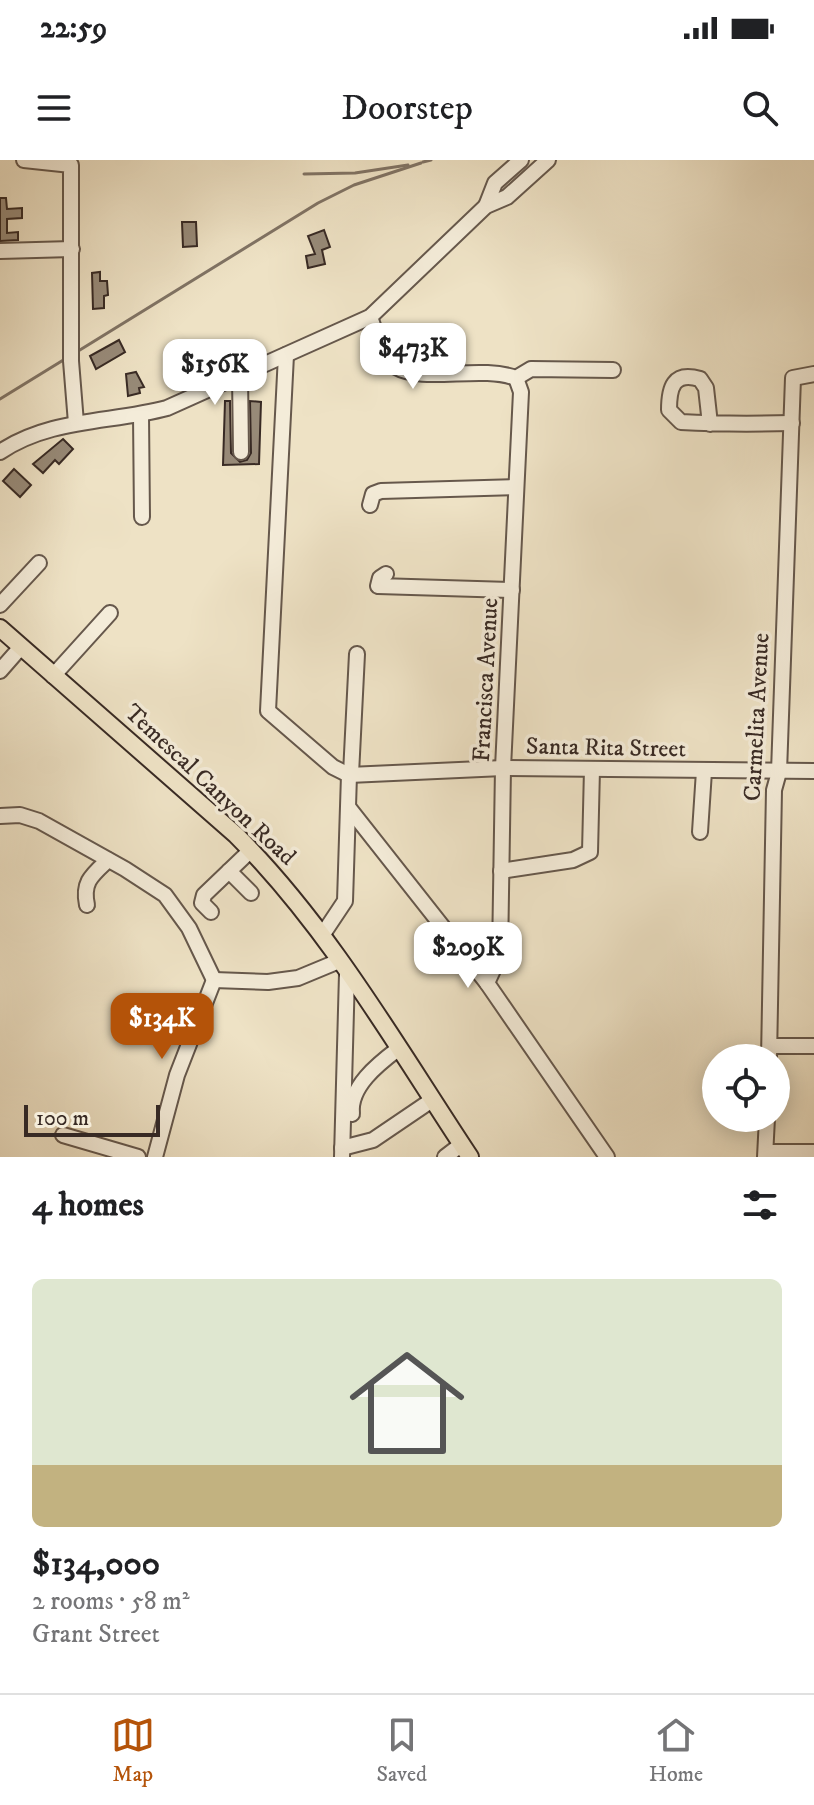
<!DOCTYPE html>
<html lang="en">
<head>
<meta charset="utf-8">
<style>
  :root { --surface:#fff; --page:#f6f6f6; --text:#202124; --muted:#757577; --line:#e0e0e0; --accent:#b45309 }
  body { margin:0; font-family:"IM FELL DW Pica",serif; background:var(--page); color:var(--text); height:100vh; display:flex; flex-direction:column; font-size:30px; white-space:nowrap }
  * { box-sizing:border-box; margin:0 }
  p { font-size:26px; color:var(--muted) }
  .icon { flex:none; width:44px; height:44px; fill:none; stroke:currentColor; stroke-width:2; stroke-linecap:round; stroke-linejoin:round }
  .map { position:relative; height:997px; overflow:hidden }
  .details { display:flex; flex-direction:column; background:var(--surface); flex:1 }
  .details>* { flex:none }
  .fabs { position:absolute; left:702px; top:884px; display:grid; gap:16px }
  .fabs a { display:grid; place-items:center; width:88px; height:88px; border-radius:50%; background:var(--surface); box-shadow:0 4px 20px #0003; font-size:40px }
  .scale { position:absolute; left:24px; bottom:20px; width:136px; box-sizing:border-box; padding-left:8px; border:4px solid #382a24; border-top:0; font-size:22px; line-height:28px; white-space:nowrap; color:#382a24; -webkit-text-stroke:6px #f4ecd9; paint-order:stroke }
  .price { position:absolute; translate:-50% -68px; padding:0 18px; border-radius:16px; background:#fff; color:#222; font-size:26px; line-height:52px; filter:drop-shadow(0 2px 4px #0008) }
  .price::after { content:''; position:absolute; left:50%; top:48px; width:24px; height:18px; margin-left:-12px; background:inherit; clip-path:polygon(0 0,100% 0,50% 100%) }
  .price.active { background:var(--accent); color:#fff }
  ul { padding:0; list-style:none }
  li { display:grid; align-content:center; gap:16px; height:424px; padding:0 32px }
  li+li { border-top:2px solid var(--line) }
  li span { display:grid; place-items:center; height:248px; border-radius:12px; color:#555 }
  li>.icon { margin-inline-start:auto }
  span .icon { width:144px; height:144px; fill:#fffc; stroke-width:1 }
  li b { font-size:34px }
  h2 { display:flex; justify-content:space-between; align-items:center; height:96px; padding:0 32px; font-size:34px }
  .status { display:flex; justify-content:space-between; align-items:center; height:56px; padding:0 40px; background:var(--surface); direction:ltr }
  .status svg { height:22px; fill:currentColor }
  header { display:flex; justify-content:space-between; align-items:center; height:104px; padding:0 32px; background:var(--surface); font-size:36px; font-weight:600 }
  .tab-bar { display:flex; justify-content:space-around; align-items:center; height:112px; border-top:2px solid var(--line); background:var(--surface); font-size:22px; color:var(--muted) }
  .tab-bar a { display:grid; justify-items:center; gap:4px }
  .tab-bar .active { color:var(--accent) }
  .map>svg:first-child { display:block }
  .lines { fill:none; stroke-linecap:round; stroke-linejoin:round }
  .stream { stroke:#807364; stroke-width:3 }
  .building { fill:#978a78; stroke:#382a24; stroke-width:2 }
  .minor-casing { stroke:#66584c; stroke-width:18 }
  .major-casing { stroke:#382a24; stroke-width:20 }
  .minor { stroke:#f4ecd9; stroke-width:14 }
  .major { stroke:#eee2c5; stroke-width:16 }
  .labels { text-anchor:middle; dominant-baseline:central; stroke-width:7; stroke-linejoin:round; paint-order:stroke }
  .street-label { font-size:24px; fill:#382a24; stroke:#f4ecd9 }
</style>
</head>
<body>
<div class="status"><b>22:59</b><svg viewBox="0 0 49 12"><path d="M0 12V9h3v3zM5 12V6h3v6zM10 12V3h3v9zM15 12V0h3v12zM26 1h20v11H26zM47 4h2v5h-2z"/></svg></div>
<header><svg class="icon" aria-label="menu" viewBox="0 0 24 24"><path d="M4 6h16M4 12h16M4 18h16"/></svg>Doorstep<svg class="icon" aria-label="search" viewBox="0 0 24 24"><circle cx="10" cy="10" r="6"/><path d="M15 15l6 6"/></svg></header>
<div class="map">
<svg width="814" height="997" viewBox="0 0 814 997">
  <rect width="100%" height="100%" fill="#eee2c5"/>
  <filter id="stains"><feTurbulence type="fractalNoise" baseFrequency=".0025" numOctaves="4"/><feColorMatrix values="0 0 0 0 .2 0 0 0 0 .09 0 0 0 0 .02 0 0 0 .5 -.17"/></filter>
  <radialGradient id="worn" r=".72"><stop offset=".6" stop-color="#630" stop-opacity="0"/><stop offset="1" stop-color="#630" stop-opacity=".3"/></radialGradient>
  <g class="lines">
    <g class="stream">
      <path d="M 423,2 L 431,0"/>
      <path d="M 304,14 L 355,13 L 408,5"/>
      <path d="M 75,193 L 318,43 L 354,25 L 421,3"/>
      <path d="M 0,239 L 65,199"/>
    </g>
  </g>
  <g class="building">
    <path d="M 0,38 L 6,38 L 7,49 L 22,48 L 22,58 L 7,59 L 7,73 L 18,72 L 18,80 L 0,81 Z"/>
    <path d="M 182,62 L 196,62 L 197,86 L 183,87 Z"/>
    <path d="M 324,70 L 330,87 L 322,90 L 325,104 L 308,108 L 306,96 L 315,94 L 308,76 Z"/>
    <path d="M 100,112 L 100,121 L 107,121 L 108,135 L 104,136 L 104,148 L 93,149 L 92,113 Z"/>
    <path d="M 119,180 L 125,192 L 96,209 L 90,196 Z"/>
    <path d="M 136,212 L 144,227 L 139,228 L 140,233 L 128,236 L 126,214 Z"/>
    <path d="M 225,241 L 230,241 L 231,293 L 240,302 L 247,300 L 251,293 L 250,241 L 261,242 L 259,304 L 223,305 Z"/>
    <path d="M 63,279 L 73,289 L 59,304 L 55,300 L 43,313 L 33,304 Z"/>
    <path d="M 14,309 L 31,325 L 20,337 L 3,321 Z"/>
  </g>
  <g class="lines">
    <g class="minor-casing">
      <g id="minor">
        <path d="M 24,0 L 71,5 L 71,201 L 76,263"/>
        <path d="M 486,46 L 495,23 L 521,0"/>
        <path d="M 0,91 L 72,89"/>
        <path d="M 370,157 C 376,172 381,198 396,207 C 423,223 481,205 516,218 L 531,209 L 613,210"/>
        <path d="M 286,195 L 268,551 L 333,607 L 349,615"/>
        <path d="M 240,216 L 241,292"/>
        <path d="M 141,255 L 142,357"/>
        <path d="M 710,264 L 706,228 L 700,219 C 673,211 669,228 669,250 L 681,262 C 718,264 755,264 792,263"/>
        <path d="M 0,292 C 50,258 111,263 167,248 L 370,157 L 486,46 L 507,37 L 548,0"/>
        <path d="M 370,345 L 373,334 L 381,331 L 516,327"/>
        <path d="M 386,414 L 380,418 L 378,426 L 512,430"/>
        <path d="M 0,445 L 39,403"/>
        <path d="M 0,511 L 21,487"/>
        <path d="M 53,516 L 110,453"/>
        <path d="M 351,614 L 357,494"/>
        <path d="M 349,615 L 503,608 L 814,611"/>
        <path d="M 349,648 L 487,823 L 607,997"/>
        <path d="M 0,656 L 20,655 L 39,661 L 125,709 L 165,735 L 189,768 L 214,820"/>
        <path d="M 700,672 L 704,611"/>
        <path d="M 229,711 L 251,733"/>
        <path d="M 501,711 L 573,700 L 590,692 L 592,609"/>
        <path d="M 87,745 C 82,722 92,715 108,700"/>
        <path d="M 211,752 L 202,743 L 204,735 L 251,690"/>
        <path d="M 323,774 L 345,741 L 349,615"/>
        <path d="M 214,820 L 268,822 L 298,818 L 339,801"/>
        <path d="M 487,823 L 500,795 L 503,608 L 521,232 L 516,218"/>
        <path d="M 770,886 L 814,886"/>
        <path d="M 769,898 L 774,630 L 779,612 L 793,218 L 814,214"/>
        <path d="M 352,954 C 349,927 378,904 398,889"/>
        <path d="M 63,975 L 138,997"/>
        <path d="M 342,988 L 373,980 L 432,940"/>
        <path d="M 766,992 L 814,992"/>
        <path d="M 155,997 L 177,915 L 214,820"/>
        <path d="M 342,997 L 347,814"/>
        <path d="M 445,997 L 462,984"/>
        <path d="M 765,997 L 767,958"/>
      </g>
    </g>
    <g class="major-casing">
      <path id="major" d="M 0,468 L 236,675 C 330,769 397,887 470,997"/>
    </g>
    <use href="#minor" class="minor"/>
    <use href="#major" class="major"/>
  </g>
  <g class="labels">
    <g class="street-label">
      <text transform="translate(486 520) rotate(-87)">Francisca Avenue</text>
      <text transform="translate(757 557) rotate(-87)">Carmelita Avenue</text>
      <text transform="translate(606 588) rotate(1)">Santa Rita Street</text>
      <text transform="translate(210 625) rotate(43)">Temescal Canyon Road</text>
    </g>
  </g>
  <rect width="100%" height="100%" filter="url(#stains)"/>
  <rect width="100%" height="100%" fill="url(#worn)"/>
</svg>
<div class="fabs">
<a><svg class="icon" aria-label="locate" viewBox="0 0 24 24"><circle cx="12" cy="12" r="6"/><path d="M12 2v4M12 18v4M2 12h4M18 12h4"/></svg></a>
</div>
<div class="scale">100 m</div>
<b class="price" style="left:413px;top:231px">$473K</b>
<b class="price" style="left:215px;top:247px">$156K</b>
<b class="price" style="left:468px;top:830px">$209K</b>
<b class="price active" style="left:162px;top:901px">$134K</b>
</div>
<section class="details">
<h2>4 homes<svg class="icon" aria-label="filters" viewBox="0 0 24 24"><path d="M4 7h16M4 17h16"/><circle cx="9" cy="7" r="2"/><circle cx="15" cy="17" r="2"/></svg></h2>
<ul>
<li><span style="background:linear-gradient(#dfe7d0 75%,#c2b280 0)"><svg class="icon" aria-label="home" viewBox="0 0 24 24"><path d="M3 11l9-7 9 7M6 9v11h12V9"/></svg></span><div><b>$134,000</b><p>2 rooms · 58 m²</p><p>Grant Street</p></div></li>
</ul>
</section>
<nav class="tab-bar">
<a class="active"><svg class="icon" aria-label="map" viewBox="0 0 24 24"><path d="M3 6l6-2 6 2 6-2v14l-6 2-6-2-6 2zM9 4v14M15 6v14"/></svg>Map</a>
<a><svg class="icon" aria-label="saved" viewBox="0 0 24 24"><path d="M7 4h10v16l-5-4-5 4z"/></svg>Saved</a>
<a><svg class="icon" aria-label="home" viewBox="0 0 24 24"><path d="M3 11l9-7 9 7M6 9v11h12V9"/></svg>Home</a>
</nav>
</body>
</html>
